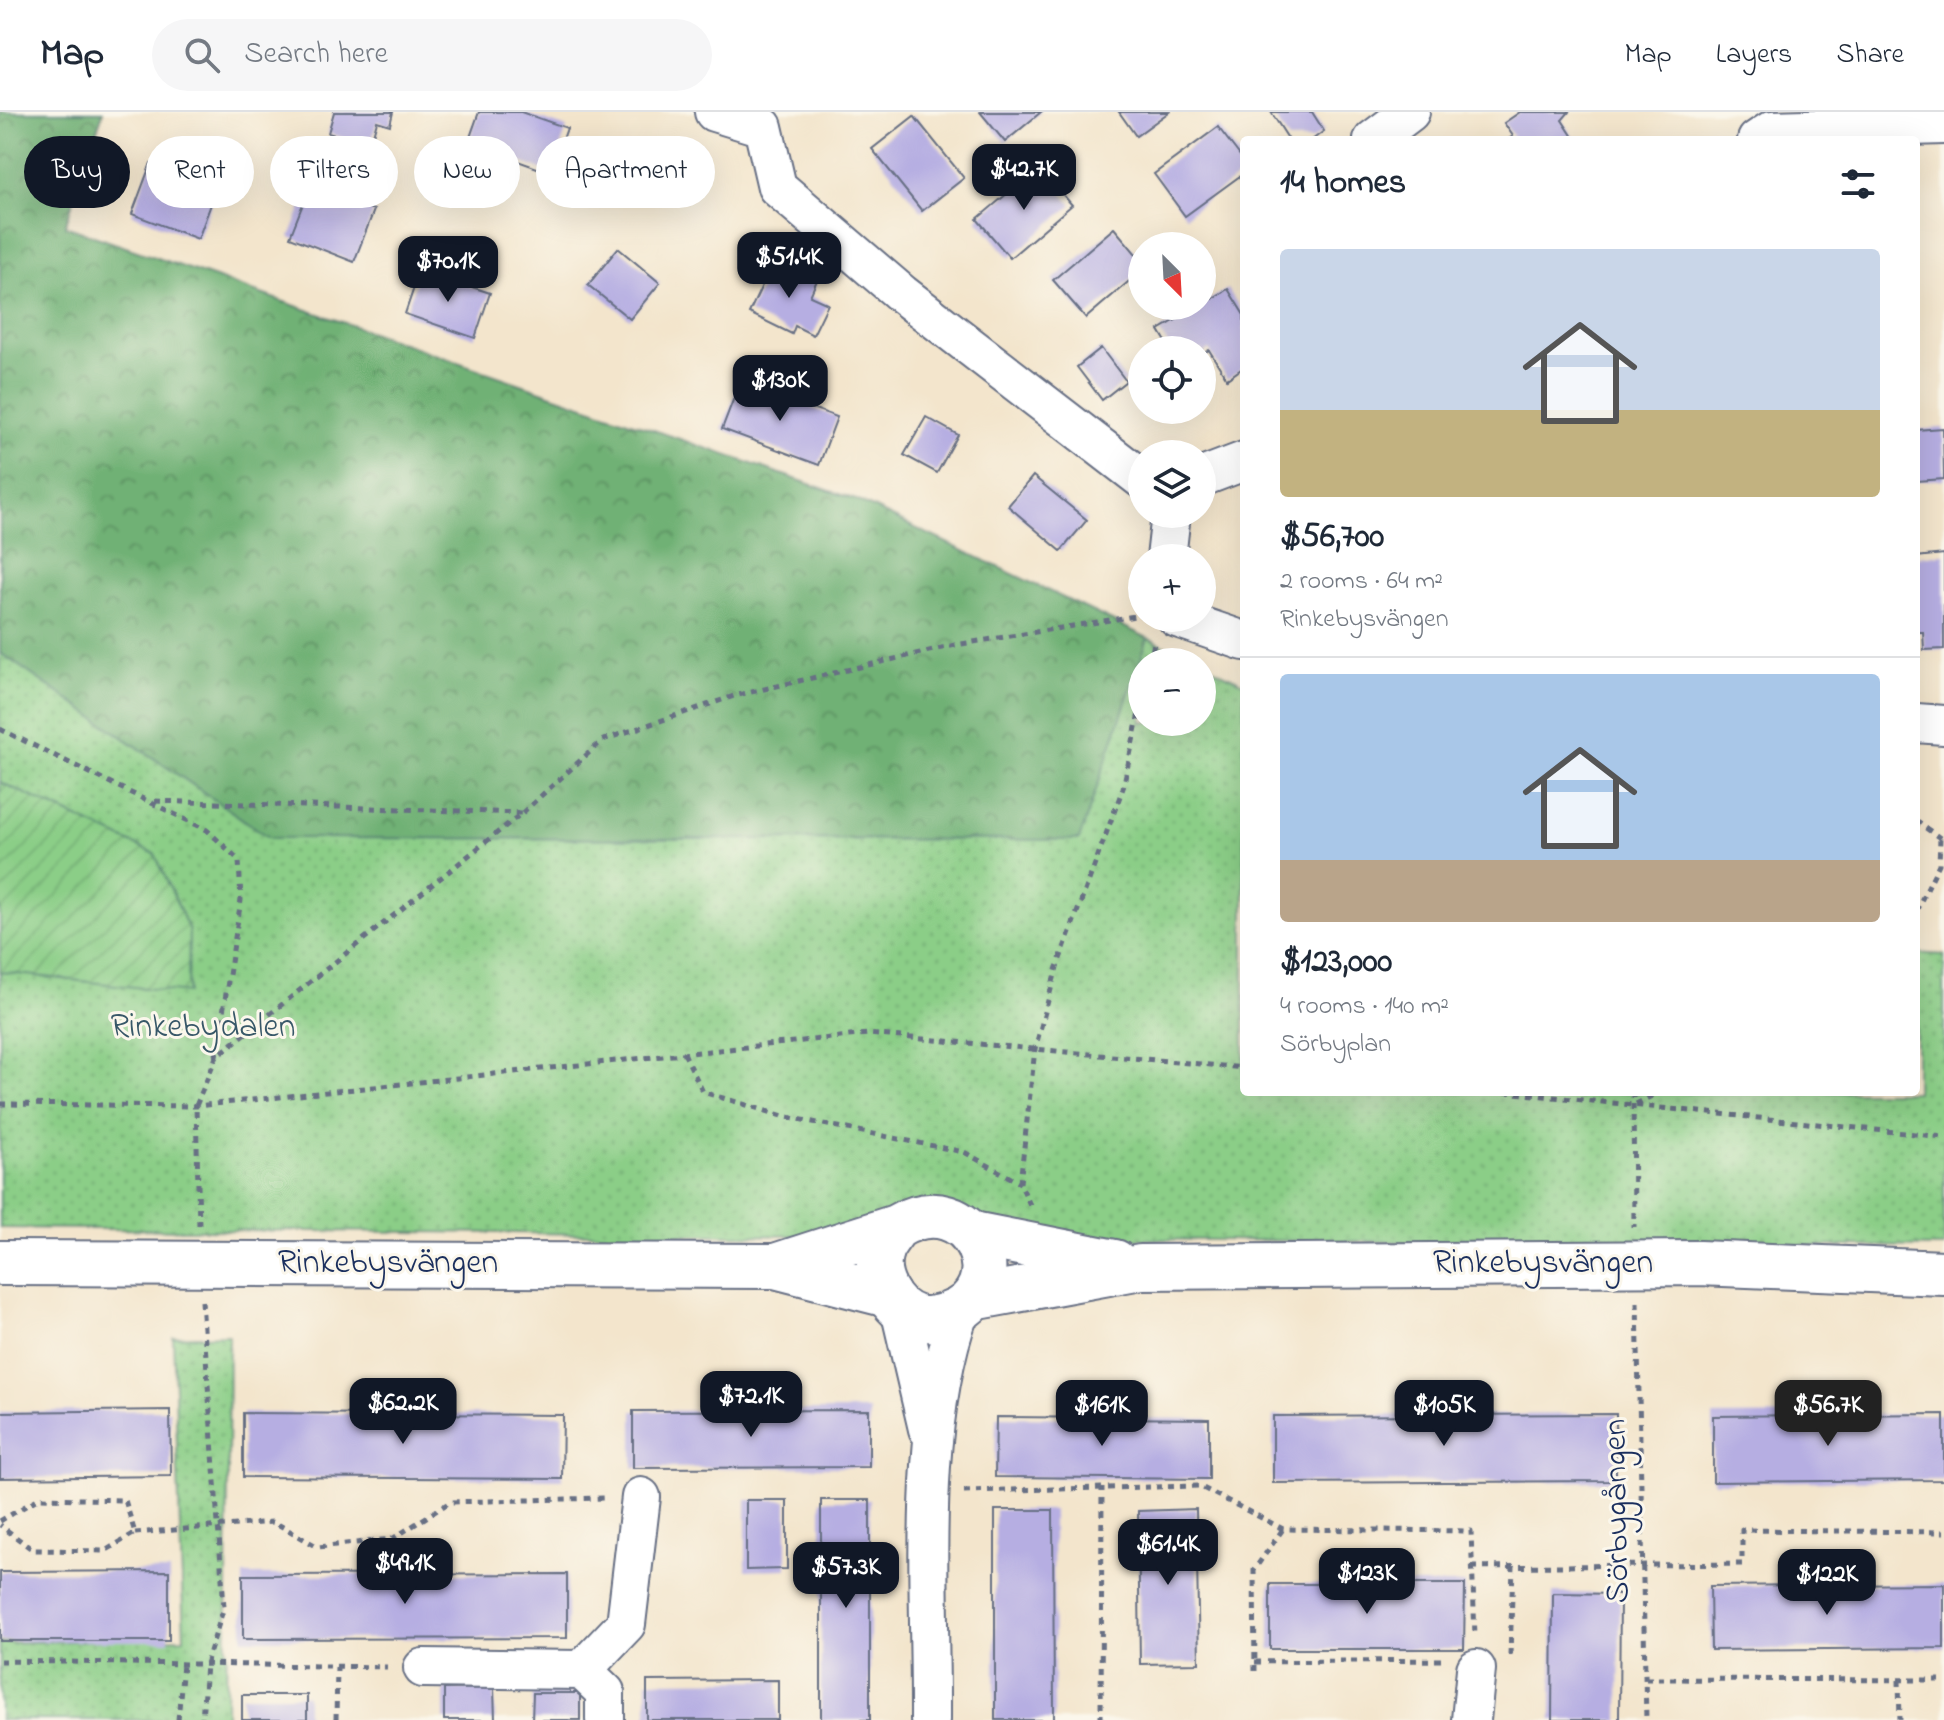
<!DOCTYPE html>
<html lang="en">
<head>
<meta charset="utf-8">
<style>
  :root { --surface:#fff; --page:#f6f6f7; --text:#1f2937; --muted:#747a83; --line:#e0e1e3; --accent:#111827 }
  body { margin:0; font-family:"Indie Flower",sans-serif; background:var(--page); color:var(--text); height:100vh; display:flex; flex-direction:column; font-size:30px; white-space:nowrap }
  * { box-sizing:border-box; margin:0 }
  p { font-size:26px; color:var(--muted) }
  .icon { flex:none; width:44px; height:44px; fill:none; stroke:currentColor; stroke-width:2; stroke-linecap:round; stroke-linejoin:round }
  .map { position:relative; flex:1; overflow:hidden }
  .sheet { position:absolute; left:1240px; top:24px; width:680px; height:960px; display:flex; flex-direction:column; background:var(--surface); border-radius:8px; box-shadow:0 8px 32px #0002 }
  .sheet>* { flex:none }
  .hud { position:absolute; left:24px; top:24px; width:760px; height:72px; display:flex; gap:16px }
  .needle { width:52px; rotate:156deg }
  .buttons { position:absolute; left:1128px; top:120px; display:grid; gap:16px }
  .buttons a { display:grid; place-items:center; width:88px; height:88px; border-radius:50%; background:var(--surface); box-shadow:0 8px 32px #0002; font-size:40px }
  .price { position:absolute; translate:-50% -68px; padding:0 18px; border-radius:16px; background:var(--accent); color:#fff; font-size:26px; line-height:52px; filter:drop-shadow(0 2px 4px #0008) }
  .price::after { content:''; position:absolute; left:50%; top:48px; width:24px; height:18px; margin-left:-12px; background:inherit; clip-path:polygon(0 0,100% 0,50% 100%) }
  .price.current { background:#222; color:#fff }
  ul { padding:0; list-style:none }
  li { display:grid; align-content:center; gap:16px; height:424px; padding:0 40px }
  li+li { border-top:2px solid var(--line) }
  li span { display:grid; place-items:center; height:248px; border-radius:8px; color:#555 }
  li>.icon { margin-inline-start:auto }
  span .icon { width:144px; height:144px; fill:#fffc; stroke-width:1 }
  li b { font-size:34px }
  h2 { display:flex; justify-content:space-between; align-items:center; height:96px; padding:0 40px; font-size:34px }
  .tag { padding:0 28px; border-radius:36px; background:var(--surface); box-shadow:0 8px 32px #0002; font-size:28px; line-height:72px }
  .tag.current { background:var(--accent); color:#fff }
  header { display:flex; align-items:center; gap:48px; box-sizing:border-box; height:112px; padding:0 40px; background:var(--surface); border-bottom:2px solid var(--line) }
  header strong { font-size:38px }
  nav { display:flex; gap:44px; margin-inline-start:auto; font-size:28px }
  .search { width:560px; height:72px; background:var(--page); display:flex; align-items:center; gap:20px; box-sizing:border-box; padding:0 28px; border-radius:44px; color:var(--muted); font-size:30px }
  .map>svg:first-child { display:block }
  .forest { fill:url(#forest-crowns); stroke:#467069; stroke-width:2 }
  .park { fill:url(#park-dots); stroke:#537e72; stroke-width:2 }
  .garden { fill:url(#garden-furrows); stroke:#537e72; stroke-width:2 }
  .building { fill:#b6aee2 }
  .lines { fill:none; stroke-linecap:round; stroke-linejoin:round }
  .minor-casing { stroke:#676f84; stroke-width:42 }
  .tertiary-casing { stroke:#676f84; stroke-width:48 }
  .path { stroke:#676f84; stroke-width:5; stroke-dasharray:6 6; stroke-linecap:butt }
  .minor { stroke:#fff; stroke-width:38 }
  .tertiary { stroke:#fff; stroke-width:44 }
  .labels { text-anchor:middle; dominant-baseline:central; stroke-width:6; stroke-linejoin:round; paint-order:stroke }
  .park-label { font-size:34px; fill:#375768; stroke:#fbf7ec }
  .street-label { font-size:34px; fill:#1b2f5e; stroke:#fbf7ec }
</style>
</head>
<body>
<header>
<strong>Map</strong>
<div class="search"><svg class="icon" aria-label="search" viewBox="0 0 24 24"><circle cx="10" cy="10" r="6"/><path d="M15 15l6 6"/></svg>Search here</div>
<nav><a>Map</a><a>Layers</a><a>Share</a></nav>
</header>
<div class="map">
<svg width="1944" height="1608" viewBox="0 0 1944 1608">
  <defs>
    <pattern id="forest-crowns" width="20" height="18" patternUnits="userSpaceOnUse" patternTransform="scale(2)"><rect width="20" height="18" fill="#70b174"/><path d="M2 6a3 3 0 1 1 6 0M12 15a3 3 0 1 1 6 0" fill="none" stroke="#5b9062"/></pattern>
    <pattern id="park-dots" width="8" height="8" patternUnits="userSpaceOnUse" patternTransform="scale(2)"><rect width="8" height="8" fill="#8bce87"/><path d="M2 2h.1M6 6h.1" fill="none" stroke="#77b177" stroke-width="1.8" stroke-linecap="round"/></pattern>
    <pattern id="garden-furrows" width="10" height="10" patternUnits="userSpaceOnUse" patternTransform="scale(2)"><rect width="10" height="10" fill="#8bce87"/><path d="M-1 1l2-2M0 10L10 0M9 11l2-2" fill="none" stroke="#77b177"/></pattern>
  </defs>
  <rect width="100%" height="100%" fill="#fbf7ec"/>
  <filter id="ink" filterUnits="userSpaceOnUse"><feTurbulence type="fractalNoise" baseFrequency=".0125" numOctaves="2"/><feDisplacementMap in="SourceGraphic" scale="16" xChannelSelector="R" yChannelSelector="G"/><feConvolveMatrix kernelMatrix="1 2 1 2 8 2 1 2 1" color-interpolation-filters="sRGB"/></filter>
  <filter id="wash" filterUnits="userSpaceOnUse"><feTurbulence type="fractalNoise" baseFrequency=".006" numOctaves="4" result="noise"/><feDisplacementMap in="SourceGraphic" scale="32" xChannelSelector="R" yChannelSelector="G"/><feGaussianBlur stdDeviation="1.8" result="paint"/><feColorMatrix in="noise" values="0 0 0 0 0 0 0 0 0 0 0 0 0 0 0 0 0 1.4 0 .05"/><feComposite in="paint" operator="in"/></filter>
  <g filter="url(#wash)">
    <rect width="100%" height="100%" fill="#f3e5cc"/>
    <path class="forest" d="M 0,0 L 103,0 L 65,114 L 856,388 L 1148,526 L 1079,728 L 270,726 L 0,541 Z"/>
    <g class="park">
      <path d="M 1148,526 L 1200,550 L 1142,550 L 1142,610 L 1202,610 L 1202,551 L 1244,571 L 1244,980 L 1916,980 L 1916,841 L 1944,843 L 1944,1135 L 0,1116 L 0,541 L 270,726 L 1079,728 Z"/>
      <path d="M 229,1223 L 226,1608 L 0,1608 L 0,1531 L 184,1526 L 173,1225 Z"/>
    </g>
    <path class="garden" d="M 0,670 L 155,742 L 189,818 L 188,881 L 0,860 Z"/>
    <g id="blocks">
      <g class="building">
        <path d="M 334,0 L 393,0 L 390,13 L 377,9 L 370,34 L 328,21 Z"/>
        <path d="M 479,0 L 521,0 L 567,16 L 551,61 L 468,31 Z"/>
        <path d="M 980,0 L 1041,0 L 1005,30 Z"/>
        <path d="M 1119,0 L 1169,0 L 1136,24 Z"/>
        <path d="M 1271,0 L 1312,0 L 1324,19 L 1312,28 L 1289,28 Z"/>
        <path d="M 1520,0 L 1569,0 L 1562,8 L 1575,28 L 1507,28 L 1513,24 L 1504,11 Z"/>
        <path d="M 914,4 L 964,66 L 922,99 L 872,37 Z"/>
        <path d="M 1218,15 L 1244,49 L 1244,61 L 1185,104 L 1154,62 Z"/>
        <path d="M 151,51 L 217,76 L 198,127 L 132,102 Z"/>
        <path d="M 1039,55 L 1072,93 L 1010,146 L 977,107 Z"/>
        <path d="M 310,74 L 374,98 L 354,150 L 290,125 Z"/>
        <path d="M 1114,116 L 1142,149 L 1142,158 L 1086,206 L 1053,168 Z"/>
        <path d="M 618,136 L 660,171 L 630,207 L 588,173 Z"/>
        <path d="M 774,148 L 817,168 L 810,184 L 828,192 L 813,223 L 795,214 L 792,222 L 749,201 Z"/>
        <path d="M 420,158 L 490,181 L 475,226 L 405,202 Z"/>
        <path d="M 1228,177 L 1244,203 L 1244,255 L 1227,267 L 1209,238 L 1202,242 L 1202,238 L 1171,238 L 1159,218 Z"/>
        <path d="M 1101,236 L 1126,269 L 1102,288 L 1077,255 Z"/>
        <path d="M 740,270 L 837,305 L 819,353 L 722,317 Z"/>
        <path d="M 926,305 L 958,323 L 937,361 L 904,343 Z"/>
        <path d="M 1943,316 L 1944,367 L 1916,369 L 1916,318 Z"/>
        <path d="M 1033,364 L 1087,408 L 1061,439 L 1008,394 Z"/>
        <path d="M 1944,442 L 1944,537 L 1924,538 L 1923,520 L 1916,520 L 1916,445 Z"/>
        <path d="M 170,1298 L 171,1364 L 0,1366 L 0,1300 Z"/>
        <path d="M 869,1298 L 869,1355 L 633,1356 L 633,1299 Z"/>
        <path d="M 243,1301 L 563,1303 L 562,1367 L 243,1365 Z"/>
        <path d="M 1616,1302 L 1616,1369 L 1273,1371 L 1273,1304 Z"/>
        <path d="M 1944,1302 L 1944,1368 L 1713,1370 L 1713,1304 Z"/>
        <path d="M 996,1305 L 1209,1307 L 1209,1367 L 995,1365 Z"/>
        <path d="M 746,1388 L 787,1388 L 787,1457 L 746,1458 Z"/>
        <rect x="821" y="1388" width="49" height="220"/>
        <path d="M 1196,1397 L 1199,1551 L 1140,1552 L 1138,1399 Z"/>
        <path d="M 995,1398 L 1053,1398 L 1054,1608 L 995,1608 Z"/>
        <path d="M 169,1459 L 169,1529 L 0,1529 L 0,1460 Z"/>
        <path d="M 567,1462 L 567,1526 L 243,1527 L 243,1463 Z"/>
        <path d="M 1270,1472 L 1465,1472 L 1464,1537 L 1270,1537 Z"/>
        <path d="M 1944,1472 L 1944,1536 L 1711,1538 L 1710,1474 Z"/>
        <path d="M 1553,1481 L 1620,1482 L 1619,1608 L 1552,1608 Z"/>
        <path d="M 778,1568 L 778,1608 L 647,1608 L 647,1569 Z"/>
        <path d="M 494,1576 L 495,1608 L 444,1608 L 444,1577 Z"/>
        <path d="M 533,1581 L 580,1581 L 580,1608 L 532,1608 Z"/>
        <rect x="242" y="1583" width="65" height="25"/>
      </g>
    </g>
  </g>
  <g filter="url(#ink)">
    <use href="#blocks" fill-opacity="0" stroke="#676f84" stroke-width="2"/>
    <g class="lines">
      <g class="minor-casing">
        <g id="minor">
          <path d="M 714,0 L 763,15 L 777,75 L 902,182 L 1142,367"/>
          <path d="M 1373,28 L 1410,0"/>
          <path d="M 1757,28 L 1772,18 L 1944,13"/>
          <path d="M 1202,365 L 1244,349"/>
          <path d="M 1166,446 L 1171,402"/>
          <path d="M 1177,506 L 1244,529"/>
          <path d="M 1916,611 L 1944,613"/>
          <path d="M 900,1197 L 928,1317"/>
          <path d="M 423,1556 L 582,1558 L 605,1580 L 605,1608"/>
          <path d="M 582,1558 L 626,1512 L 641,1385"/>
          <path d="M 930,1608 C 931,1478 916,1321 960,1198"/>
          <path d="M 1471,1608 L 1476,1557"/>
        </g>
      </g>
      <g class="tertiary-casing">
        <g id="tertiary">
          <path d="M 973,1122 L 1115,1150"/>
          <path d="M 0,1151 L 775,1154 L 888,1183"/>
          <path d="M 775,1154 L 896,1115 C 973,1069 1020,1179 947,1203 C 937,1206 928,1209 917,1206 C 890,1198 871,1163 882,1136 C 885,1129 891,1122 896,1115"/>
          <path d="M 973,1186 L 1141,1155 L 1699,1151 L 1944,1161"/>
        </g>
      </g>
      <g class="path">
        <path d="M 1150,550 L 1154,531"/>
        <path d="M 0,617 L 207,718 L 239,748 L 241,788 L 216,944"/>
        <path d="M 155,689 L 521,701"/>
        <path d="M 1916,709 L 1940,726"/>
        <path d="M 1916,799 L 1939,752 L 1940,726 L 1944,725"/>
        <path d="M 684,941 L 703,980 L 783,1004 L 964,1040 L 1020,1071"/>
        <path d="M 1505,980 L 1944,1025"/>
        <path d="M 1633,980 L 1634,1115"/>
        <path d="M 0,992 L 196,994 L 868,922 L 1244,956"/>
        <path d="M 1636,992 L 1660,980"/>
        <path d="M 1030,1093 L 1020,1071 L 1035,937 L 1057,855 L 1123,676 L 1142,587"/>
        <path d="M 199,1113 L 196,994 L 216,945 L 522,701 L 603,628 L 734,584 L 955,533 L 1141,503"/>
        <path d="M 202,1189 L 224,1495 L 206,1552 L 202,1608"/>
        <path d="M 1637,1190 L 1646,1608"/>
        <path d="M 964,1379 L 1199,1374 L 1283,1417 L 1471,1419 L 1475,1524"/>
        <path d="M 0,1409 L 39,1386 L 125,1388 L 135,1421 L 105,1439 L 33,1438 L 0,1413"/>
        <path d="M 135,1421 L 274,1410 L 318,1435 L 392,1427 L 450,1390 L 604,1386"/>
        <path d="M 1472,1455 L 1742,1452 L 1742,1418 L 1944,1420"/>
        <path d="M 1510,1543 L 1513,1454"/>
        <path d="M 0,1549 L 387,1555"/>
        <path d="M 1255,1550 L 1442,1548"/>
        <path d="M 1255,1559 L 1254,1458 L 1283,1417"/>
        <path d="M 1646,1567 L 1944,1568"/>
        <path d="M 1899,1568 L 1900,1608"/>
        <path d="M 178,1608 L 183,1552"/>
        <path d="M 336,1608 L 337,1555"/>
        <path d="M 1101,1608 L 1102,1376"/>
      </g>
      <use href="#minor" class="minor"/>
      <use href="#tertiary" class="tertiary"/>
    </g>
  </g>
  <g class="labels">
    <g class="park-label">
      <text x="203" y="916">Rinkebydalen</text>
    </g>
    <g class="street-label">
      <text x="388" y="1152">Rinkebysvängen</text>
      <text x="1543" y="1152">Rinkebysvängen</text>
      <text transform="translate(1618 1399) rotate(-91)">Sörbygången</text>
    </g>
  </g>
</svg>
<div class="buttons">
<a><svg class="needle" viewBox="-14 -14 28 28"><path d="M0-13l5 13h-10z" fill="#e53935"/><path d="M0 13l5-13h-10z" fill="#747a83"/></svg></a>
<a><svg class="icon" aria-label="locate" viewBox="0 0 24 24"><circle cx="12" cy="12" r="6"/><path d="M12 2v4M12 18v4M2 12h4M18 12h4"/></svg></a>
<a><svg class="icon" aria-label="layers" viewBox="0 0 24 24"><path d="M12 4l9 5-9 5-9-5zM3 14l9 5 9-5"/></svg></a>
<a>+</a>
<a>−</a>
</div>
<b class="price" style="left:1024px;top:100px">$42.7K</b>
<b class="price" style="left:789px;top:188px">$51.4K</b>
<b class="price" style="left:448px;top:192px">$70.1K</b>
<b class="price" style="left:780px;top:311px">$130K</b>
<b class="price" style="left:751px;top:1327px">$72.1K</b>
<b class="price" style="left:403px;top:1334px">$62.2K</b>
<b class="price" style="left:1102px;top:1336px">$161K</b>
<b class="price" style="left:1444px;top:1336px">$105K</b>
<b class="price current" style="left:1828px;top:1336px">$56.7K</b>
<b class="price" style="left:1168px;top:1475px">$61.4K</b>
<b class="price" style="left:405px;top:1494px">$49.1K</b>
<b class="price" style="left:846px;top:1498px">$57.3K</b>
<b class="price" style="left:1367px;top:1504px">$123K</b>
<b class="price" style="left:1827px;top:1505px">$122K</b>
<div class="hud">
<a class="tag current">Buy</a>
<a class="tag">Rent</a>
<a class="tag">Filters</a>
<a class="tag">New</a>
<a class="tag">Apartment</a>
</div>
<section class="sheet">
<h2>14 homes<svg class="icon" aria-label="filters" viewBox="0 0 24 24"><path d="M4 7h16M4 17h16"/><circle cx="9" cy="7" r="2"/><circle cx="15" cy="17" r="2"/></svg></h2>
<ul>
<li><span style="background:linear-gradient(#c9d6e8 65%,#c2b280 0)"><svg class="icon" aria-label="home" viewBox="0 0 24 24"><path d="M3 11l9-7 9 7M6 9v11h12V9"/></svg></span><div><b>$56,700</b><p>2 rooms · 64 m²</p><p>Rinkebysvängen</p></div></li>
<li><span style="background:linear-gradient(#a9c7e8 75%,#b9a48a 0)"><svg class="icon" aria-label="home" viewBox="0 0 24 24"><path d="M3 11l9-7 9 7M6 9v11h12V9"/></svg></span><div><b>$123,000</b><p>4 rooms · 140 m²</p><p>Sörbyplan</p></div></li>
</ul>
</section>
</div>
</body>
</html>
